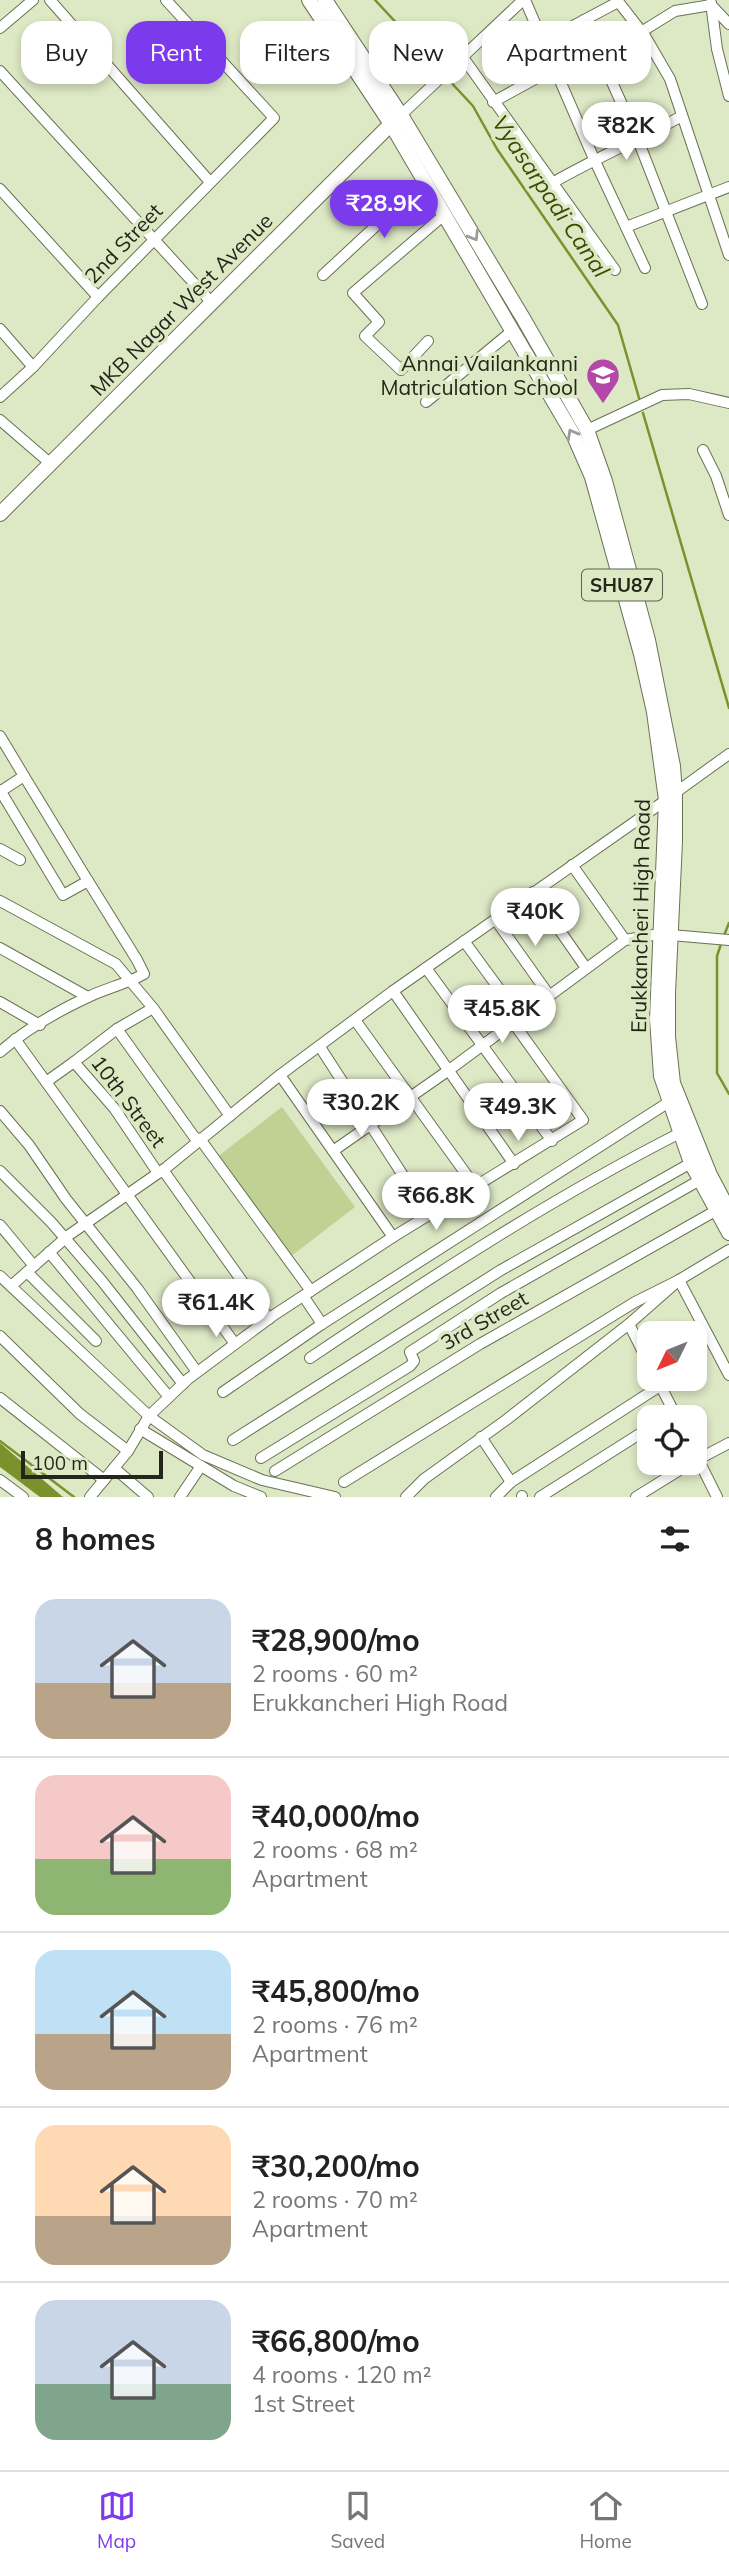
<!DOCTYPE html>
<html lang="en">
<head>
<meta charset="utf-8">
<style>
  :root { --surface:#fff; --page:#f2f2f2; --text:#222; --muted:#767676; --line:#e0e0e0; --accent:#7c3aed }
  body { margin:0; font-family:Mulish,sans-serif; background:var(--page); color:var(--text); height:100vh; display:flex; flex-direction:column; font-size:26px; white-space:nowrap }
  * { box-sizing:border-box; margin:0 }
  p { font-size:23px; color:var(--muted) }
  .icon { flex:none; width:38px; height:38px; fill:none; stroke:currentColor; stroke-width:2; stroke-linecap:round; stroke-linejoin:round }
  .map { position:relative; height:1497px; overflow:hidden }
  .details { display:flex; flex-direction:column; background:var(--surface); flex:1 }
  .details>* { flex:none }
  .banner { position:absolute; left:21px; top:21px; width:688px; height:63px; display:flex; gap:14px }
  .needle { width:46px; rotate:227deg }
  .fabs { position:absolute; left:637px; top:1321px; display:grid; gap:14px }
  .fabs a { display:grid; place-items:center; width:70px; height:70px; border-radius:14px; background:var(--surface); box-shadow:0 4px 10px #0003; font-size:35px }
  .scale { position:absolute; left:21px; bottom:18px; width:142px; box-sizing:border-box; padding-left:7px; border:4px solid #232619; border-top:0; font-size:19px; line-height:24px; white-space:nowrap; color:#232619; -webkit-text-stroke:5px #dde8c5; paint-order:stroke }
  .price { position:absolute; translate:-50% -60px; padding:0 16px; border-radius:24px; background:#fff; color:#222; font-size:23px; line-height:46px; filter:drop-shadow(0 2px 4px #0008) }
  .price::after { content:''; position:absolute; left:50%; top:42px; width:21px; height:16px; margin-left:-10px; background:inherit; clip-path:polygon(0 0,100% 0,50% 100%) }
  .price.on { background:var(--accent); color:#fff }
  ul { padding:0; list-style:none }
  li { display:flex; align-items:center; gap:21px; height:175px; padding:0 35px }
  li+li { border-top:2px solid var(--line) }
  li span { display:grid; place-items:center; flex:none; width:196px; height:140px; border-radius:21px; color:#555 }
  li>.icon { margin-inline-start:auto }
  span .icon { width:84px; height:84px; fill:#fffc; stroke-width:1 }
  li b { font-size:30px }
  h2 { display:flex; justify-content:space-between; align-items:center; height:84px; padding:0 35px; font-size:30px }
  .tag { padding:0 24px; border-radius:21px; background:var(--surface); box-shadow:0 4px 10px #0003; font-size:24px; line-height:63px }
  .tag.on { background:var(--accent); color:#fff }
  .menu { display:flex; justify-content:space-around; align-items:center; height:98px; border-top:2px solid var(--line); background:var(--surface); font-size:19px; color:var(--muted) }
  .menu a { display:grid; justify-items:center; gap:4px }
  .menu .on { color:var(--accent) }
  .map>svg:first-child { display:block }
  .green { fill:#c0d194 }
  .water { fill:#7b922c }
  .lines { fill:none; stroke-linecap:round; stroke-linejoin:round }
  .stream { stroke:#7b922c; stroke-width:2.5 }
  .minor-casing { stroke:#697253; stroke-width:12 }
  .major-casing { stroke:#697253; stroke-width:16 }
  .minor { stroke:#fff; stroke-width:10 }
  .major { stroke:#fff; stroke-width:14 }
  .oneway { stroke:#9c9d98 }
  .labels { text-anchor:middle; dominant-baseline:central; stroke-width:7; stroke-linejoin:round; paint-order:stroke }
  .shield { fill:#dde8c5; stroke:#5b604d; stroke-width:2 }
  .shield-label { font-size:19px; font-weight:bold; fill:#232619 }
  .street-label { font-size:21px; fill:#232619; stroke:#dde8c5 }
  .poi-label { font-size:21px; fill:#232619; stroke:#dde8c5; text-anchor:end }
  .water-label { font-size:23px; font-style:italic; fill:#3d4c00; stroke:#dde8c5 }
</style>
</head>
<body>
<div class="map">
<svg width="729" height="1497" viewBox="0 0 729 1497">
  <rect width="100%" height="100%" fill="#dde8c5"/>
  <path class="green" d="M 282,1107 L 355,1207 L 290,1257 L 217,1157 Z"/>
  <path class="water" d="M 0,1443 L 63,1497 L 40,1497 L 0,1467 Z"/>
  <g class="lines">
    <g class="stream">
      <path d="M 375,0 L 442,72"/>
      <path d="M 446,77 L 473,106 L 497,149 L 618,325 L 639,398"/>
      <path d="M 643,413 L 729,708"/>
      <path d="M 723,938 L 729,923"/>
      <path d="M 721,944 L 717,956 L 717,1073 L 729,1094"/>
      <path d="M 0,1441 L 74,1497"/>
    </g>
    <g class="minor-casing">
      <g id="minor">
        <path d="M 50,0 L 210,182"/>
        <path d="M 525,0 L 594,159 L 645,268"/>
        <path d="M 617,0 L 645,36 L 670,79 L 729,255"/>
        <path d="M 711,3 L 717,49 L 729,96"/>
        <path d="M 584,20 L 638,140 L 702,304"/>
        <path d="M 0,28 L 33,0"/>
        <path d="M 641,32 L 675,11 L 711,5 L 729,24"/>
        <path d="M 543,42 L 618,2"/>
        <path d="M 462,56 L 615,270"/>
        <path d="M 0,71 L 212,303"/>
        <path d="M 493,102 L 555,68"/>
        <path d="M 401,115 L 523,0"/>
        <path d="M 554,182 C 596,158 640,139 682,116"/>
        <path d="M 0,189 L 98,297"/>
        <path d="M 626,227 L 729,187"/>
        <path d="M 323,275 L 424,181"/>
        <path d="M 0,329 L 33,367"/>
        <path d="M 428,341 L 401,370 L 365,336 L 379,322 L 353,293 L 444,215"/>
        <path d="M 0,397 L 33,367 L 98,297 L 274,118 L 166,0"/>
        <path d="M 426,402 L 512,331"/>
        <path d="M 0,420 L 51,464"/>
        <path d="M 587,430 L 662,395 L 689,394 L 729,403"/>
        <path d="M 703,450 L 716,476 L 729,515"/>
        <path d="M 0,736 L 24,776 L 1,791"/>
        <path d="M 24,776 L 88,881"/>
        <path d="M 0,790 L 63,895 L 88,881 L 137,960 L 144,974 C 126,984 107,988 88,997 C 58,1011 25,1030 0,1052"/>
        <path d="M 675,793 L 729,754"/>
        <path d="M 0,849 L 20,860"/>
        <path d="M 572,865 L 625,940"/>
        <path d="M 533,892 L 586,968"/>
        <path d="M 0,901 L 116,964 L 153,1008 L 230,1116"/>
        <path d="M 495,919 L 549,995"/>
        <path d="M 464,941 L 519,1016"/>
        <path d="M 0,948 L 88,997"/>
        <path d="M 426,968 L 552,1141"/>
        <path d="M 393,991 L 514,1164"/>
        <path d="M 0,1002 L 40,1025"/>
        <path d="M 153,1008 L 117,1029 L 195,1138 L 200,1139 L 311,1291"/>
        <path d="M 355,1020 L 474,1185"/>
        <path d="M 117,1029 L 74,1062 L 114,1108 L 158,1173"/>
        <path d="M 15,1039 L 235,1344"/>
        <path d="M 320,1047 L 428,1214"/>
        <path d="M 280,1075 L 393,1237"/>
        <path d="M 46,1082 L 74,1062"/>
        <path d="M 0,1111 L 29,1145 L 66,1199 L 137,1288 L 197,1372"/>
        <path d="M 333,1151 L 449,1070 L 625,940 L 659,934 L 729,940"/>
        <path d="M 163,1170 L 269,1319"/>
        <path d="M 0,1171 L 51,1222 L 102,1281 L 183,1384"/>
        <path d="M 0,1225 L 34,1266"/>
        <path d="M 49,1252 L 169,1397"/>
        <path d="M 27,1272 L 96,1341"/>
        <path d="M 0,1276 L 149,1416 L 203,1455 L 262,1480 L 335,1497"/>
        <path d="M 11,1286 L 69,1235 L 167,1167 L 280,1075 L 393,991 L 666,800"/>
        <path d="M 304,1297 L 322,1324"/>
        <path d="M 629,1324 L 649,1364"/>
        <path d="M 0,1336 L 80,1414 L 128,1451"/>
        <path d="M 310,1358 C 429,1278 552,1198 680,1133"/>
        <path d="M 657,1379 L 677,1418"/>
        <path d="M 223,1392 L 322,1324 L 669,1102"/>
        <path d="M 0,1398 L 104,1480"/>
        <path d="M 140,1429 L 234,1486 L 261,1497"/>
        <path d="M 481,1437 L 511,1482"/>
        <path d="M 233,1440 L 501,1270 L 691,1163"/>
        <path d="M 695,1453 L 717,1497"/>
        <path d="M 261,1458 L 410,1366 L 414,1361 L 410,1352 L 501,1293 L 700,1180"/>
        <path d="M 695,1461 L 729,1443"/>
        <path d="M 114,1468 L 148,1497"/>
        <path d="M 275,1471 L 480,1344 L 717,1210"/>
        <path d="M 0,1480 L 23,1497"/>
        <path d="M 344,1482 L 635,1302 L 679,1280 L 729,1375"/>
        <path d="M 522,1496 L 522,1497"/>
        <path d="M 90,1497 L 128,1451 L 149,1416 L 188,1379 L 274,1315 L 393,1237 L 583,1120 L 512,1021"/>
        <path d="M 180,1497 L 201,1466"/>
        <path d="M 406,1497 L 424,1479 L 506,1420 L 629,1324 L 679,1280 L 729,1250"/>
        <path d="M 496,1497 L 511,1482 L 660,1386"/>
        <path d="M 540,1497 L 649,1428"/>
        <path d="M 636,1497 L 691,1463"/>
      </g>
    </g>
    <g class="major-casing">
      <g id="major">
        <path d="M 309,0 L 391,124 L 574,436 L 592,477 L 641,654 L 654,712 L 666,800 L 657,1019 L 661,1076 L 691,1163 L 729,1233"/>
        <path d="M 325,0 L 401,115 L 523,318 L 587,430 L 605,481 L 648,640 L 673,766 L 675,793 L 675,841 L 668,993 L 668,1037 L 673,1083 L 710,1175 L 729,1211"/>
        <path d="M 0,514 L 397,118"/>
      </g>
    </g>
    <use href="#minor" class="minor"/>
    <use href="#major" class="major"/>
  </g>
  <defs><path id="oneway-chevron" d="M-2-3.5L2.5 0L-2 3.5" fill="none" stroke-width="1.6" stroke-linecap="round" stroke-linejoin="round" transform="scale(1.75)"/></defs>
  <g class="oneway">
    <use href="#oneway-chevron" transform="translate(474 236) rotate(59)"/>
    <use href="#oneway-chevron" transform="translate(572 434) rotate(-119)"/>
  </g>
  <defs>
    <g id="school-pin" transform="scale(1.75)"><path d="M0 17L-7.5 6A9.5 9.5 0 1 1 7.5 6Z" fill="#b348a9" stroke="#dde8c5"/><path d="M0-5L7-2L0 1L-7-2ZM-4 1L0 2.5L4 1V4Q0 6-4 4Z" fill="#fff"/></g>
  </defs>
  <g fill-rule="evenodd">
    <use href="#school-pin" x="603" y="375"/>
  </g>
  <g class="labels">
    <rect class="shield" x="582" y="569.5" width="80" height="31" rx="5"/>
    <g class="shield-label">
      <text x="622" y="585">SHU87</text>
    </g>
    <g class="street-label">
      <text transform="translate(123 243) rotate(-46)">2nd Street</text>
      <text transform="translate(181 304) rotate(-45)">MKB Nagar West Avenue</text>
      <text transform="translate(640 916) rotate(-89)">Erukkancheri High Road</text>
      <text transform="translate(129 1101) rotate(53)">10th Street</text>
      <text transform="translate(484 1320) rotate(-30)">3rd Street</text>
    </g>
    <g class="poi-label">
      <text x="578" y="363">Annai Vailankanni<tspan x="578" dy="24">Matriculation School</tspan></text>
    </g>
    <g class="water-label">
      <text transform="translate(551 196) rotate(56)">Vyasarpadi Canal</text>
    </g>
  </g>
</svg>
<div class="fabs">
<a><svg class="needle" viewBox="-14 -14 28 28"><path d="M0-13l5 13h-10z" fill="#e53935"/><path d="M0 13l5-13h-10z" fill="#767676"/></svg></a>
<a><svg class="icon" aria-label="locate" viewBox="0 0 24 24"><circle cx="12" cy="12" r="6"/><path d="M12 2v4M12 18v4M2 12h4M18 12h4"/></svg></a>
</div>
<div class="scale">100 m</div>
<b class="price" style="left:626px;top:162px">₹82K</b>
<b class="price on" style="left:384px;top:240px">₹28.9K</b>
<b class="price" style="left:535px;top:948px">₹40K</b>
<b class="price" style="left:502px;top:1045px">₹45.8K</b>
<b class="price" style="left:361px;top:1139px">₹30.2K</b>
<b class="price" style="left:518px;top:1143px">₹49.3K</b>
<b class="price" style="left:436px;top:1232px">₹66.8K</b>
<b class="price" style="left:216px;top:1339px">₹61.4K</b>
<div class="banner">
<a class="tag">Buy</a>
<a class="tag on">Rent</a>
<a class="tag">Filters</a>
<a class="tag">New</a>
<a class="tag">Apartment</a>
</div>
</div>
<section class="details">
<h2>8 homes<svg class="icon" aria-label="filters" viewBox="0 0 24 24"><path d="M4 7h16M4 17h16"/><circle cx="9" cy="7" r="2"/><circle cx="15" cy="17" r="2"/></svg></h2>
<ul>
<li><span style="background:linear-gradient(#c9d6e8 60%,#b9a48a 0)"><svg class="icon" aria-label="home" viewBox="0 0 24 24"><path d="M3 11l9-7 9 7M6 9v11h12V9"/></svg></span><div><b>₹28,900/mo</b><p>2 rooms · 60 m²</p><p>Erukkancheri High Road</p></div></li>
<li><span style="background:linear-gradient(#f6c9c9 60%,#8fb573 0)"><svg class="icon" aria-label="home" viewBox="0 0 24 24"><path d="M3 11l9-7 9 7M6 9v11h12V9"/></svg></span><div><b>₹40,000/mo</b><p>2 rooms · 68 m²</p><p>Apartment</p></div></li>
<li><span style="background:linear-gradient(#bfe0f5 60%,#b9a48a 0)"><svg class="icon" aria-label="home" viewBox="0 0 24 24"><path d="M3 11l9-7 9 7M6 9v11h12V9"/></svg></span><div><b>₹45,800/mo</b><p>2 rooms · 76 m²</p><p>Apartment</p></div></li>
<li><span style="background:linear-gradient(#ffd9b3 65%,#b9a48a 0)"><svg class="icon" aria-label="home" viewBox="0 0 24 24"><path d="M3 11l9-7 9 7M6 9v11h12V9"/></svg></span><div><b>₹30,200/mo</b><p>2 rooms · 70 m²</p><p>Apartment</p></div></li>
<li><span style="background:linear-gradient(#c9d6e8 60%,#7fa58c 0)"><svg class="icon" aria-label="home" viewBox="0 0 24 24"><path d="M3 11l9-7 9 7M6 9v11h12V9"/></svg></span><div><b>₹66,800/mo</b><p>4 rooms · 120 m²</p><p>1st Street</p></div></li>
</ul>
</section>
<nav class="menu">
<a class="on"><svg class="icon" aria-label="map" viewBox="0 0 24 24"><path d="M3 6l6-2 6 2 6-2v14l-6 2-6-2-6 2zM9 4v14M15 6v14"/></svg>Map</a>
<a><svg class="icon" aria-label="saved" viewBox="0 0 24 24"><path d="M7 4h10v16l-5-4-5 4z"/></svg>Saved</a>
<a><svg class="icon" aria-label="home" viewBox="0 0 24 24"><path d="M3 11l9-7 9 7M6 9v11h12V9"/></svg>Home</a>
</nav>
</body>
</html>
